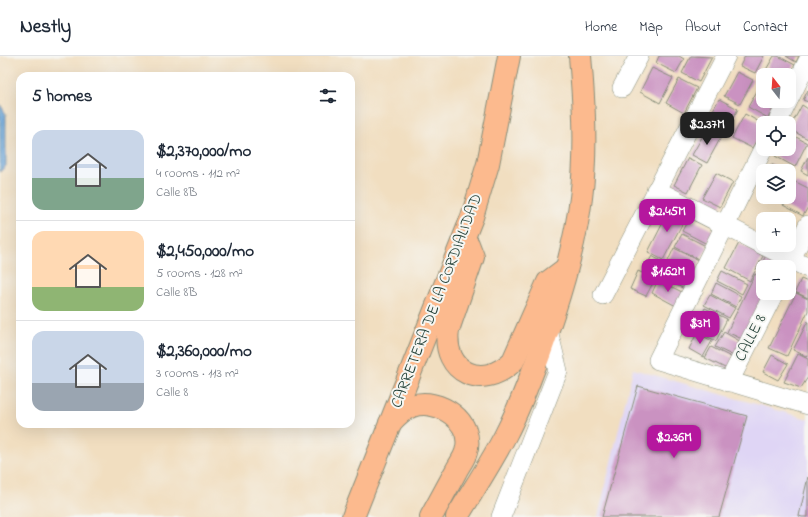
<!DOCTYPE html>
<html lang="en">
<head>
<meta charset="utf-8">
<style>
  :root { --surface:#fff; --page:#f6f6f7; --text:#1f2937; --muted:#747a83; --line:#e0e1e3; --accent:#b5179e }
  body { margin:0; font-family:"Indie Flower",sans-serif; background:var(--page); color:var(--text); height:100vh; display:flex; flex-direction:column; font-size:15px; white-space:nowrap }
  * { box-sizing:border-box; margin:0 }
  p { font-size:13px; color:var(--muted) }
  .icon { flex:none; width:22px; height:22px; fill:none; stroke:currentColor; stroke-width:2; stroke-linecap:round; stroke-linejoin:round }
  .map { position:relative; flex:1; overflow:hidden }
  .side { position:absolute; left:16px; top:16px; width:339px; height:356px; display:flex; flex-direction:column; background:var(--surface); border-radius:12px; box-shadow:0 4px 16px #0002 }
  .side>* { flex:none }
  .needle { width:26px; rotate:343deg }
  .controls { position:absolute; left:756px; top:12px; display:grid; gap:8px }
  .controls a { display:grid; place-items:center; width:40px; height:40px; border-radius:8px; background:var(--surface); box-shadow:0 4px 16px #0002; font-size:20px }
  .price { position:absolute; translate:-50% -34px; padding:0 9px; border-radius:8px; background:var(--accent); color:#fff; font-size:13px; line-height:26px; filter:drop-shadow(0 1px 2px #0008) }
  .price::after { content:''; position:absolute; left:50%; top:24px; width:12px; height:9px; margin-left:-6px; background:inherit; clip-path:polygon(0 0,100% 0,50% 100%) }
  .price.active { background:#222; color:#fff }
  ul { padding:0; list-style:none }
  li { display:flex; align-items:center; gap:12px; height:100px; padding:0 16px }
  li+li { border-top:1px solid var(--line) }
  li span { display:grid; place-items:center; flex:none; width:112px; height:80px; border-radius:12px; color:#555 }
  li>.icon { margin-inline-start:auto }
  span .icon { width:48px; height:48px; fill:#fffc; stroke-width:1 }
  li b { font-size:17px }
  h2 { display:flex; justify-content:space-between; align-items:center; height:48px; padding:0 16px; font-size:17px }
  header { display:flex; align-items:center; gap:24px; box-sizing:border-box; height:56px; padding:0 20px; background:var(--surface); border-bottom:1px solid var(--line) }
  header strong { font-size:19px }
  nav { display:flex; gap:22px; margin-inline-start:auto; font-size:14px }
  .map>svg:first-child { display:block }
  .built { fill:#dfd5f5 }
  .water { fill:#649ed3; stroke:#426e84 }
  .building { fill:#ca92c1 }
  .lines { fill:none; stroke-linecap:round; stroke-linejoin:round }
  .minor-casing { stroke:#888e7a; stroke-width:20 }
  .highway-casing { stroke:#888e7a; stroke-width:24 }
  .minor { stroke:#fff; stroke-width:19 }
  .highway { stroke:#fcba8e; stroke-width:22 }
  .labels { text-anchor:middle; dominant-baseline:central; stroke-width:4; stroke-linejoin:round; paint-order:stroke }
  .street-label { font-size:16px; fill:#1f3d34; stroke:#f6f6f2 }
</style>
</head>
<body>
<header>
<strong>Nestly</strong>
<nav><a>Home</a><a>Map</a><a>About</a><a>Contact</a></nav>
</header>
<div class="map">
<svg width="808" height="461" viewBox="0 0 808 461">
  <rect width="100%" height="100%" fill="#f6f6f2"/>
  <filter id="ink" filterUnits="userSpaceOnUse"><feTurbulence type="fractalNoise" baseFrequency=".025" numOctaves="2"/><feDisplacementMap in="SourceGraphic" scale="8" xChannelSelector="R" yChannelSelector="G"/><feConvolveMatrix kernelMatrix="1 2 1 2 8 2 1 2 1" color-interpolation-filters="sRGB"/></filter>
  <filter id="wash" filterUnits="userSpaceOnUse"><feTurbulence type="fractalNoise" baseFrequency=".012" numOctaves="4" result="noise"/><feDisplacementMap in="SourceGraphic" scale="16" xChannelSelector="R" yChannelSelector="G"/><feGaussianBlur stdDeviation="0.9" result="paint"/><feColorMatrix in="noise" values="0 0 0 0 0 0 0 0 0 0 0 0 0 0 0 0 0 1.4 0 .05"/><feComposite in="paint" operator="in"/></filter>
  <g filter="url(#wash)">
    <rect width="100%" height="100%" fill="#f1dec0"/>
    <path class="built" d="M 633,313 L 808,363 L 808,461 L 598,461 Z"/>
    <path class="water" d="M 0,48 L 6,58 L 6,110 L 0,116 Z"/>
    <g id="blocks">
      <g class="building">
        <path d="M 659,0 L 679,0 L 684,3 L 676,17 L 656,7 Z"/>
        <path d="M 691,0 L 712,1 L 699,26 L 682,17 Z"/>
        <path d="M 745,0 L 764,0 L 755,17 L 740,10 Z"/>
        <path d="M 774,0 L 778,0 L 795,9 L 789,19 L 763,19 Z"/>
        <path d="M 786,0 L 799,0 L 796,6 Z"/>
        <path d="M 652,12 L 673,22 L 660,47 L 640,36 Z"/>
        <path d="M 737,16 L 753,24 L 740,48 L 724,40 Z"/>
        <path d="M 679,23 L 697,32 L 684,57 L 666,47 Z"/>
        <path d="M 761,28 L 763,29 L 763,45 L 777,45 L 768,62 L 748,51 Z"/>
        <path d="M 808,34 L 808,46 L 803,44 Z"/>
        <path d="M 719,43 L 738,53 L 724,79 L 705,69 Z"/>
        <path d="M 802,49 L 808,53 L 808,83 L 789,73 Z"/>
        <path d="M 745,58 L 763,68 L 763,73 L 752,92 L 732,82 Z"/>
        <path d="M 706,74 L 721,81 L 707,107 L 692,99 Z"/>
        <path d="M 789,77 L 807,87 L 795,111 L 775,100 L 778,93 L 789,93 Z"/>
        <path d="M 808,101 L 808,119 L 801,115 Z"/>
        <path d="M 688,102 L 702,109 L 688,136 L 674,129 Z"/>
        <path d="M 771,108 L 784,115 L 768,115 Z"/>
        <path d="M 716,117 L 733,126 L 720,151 L 702,142 Z"/>
        <path d="M 796,126 L 808,132 L 808,151 L 803,160 L 783,149 Z"/>
        <path d="M 671,151 L 687,159 L 663,204 L 648,196 Z"/>
        <path d="M 689,162 L 715,175 L 707,188 L 682,175 Z"/>
        <path d="M 682,178 L 708,191 L 700,204 L 675,191 Z"/>
        <path d="M 739,187 L 763,200 L 750,225 L 726,212 Z"/>
        <path d="M 674,192 L 700,205 L 692,218 L 668,205 Z"/>
        <path d="M 766,199 L 782,207 L 780,211 L 763,211 L 763,219 L 758,216 Z"/>
        <path d="M 652,200 L 666,208 L 658,222 L 655,223 L 646,240 L 630,233 L 638,215 L 642,217 Z"/>
        <path d="M 669,207 L 694,221 L 686,234 L 662,221 Z"/>
        <path d="M 722,215 L 747,228 L 742,238 L 717,225 Z"/>
        <path d="M 755,218 L 763,222 L 763,237 L 765,237 L 742,283 L 727,276 Z"/>
        <path d="M 801,223 L 808,226 L 808,242 L 795,236 Z"/>
        <path d="M 658,224 L 684,237 L 676,250 L 652,237 Z"/>
        <path d="M 716,227 L 741,240 L 736,251 L 711,238 Z"/>
        <path d="M 796,237 L 808,243 L 808,255 L 787,300 L 769,292 Z"/>
        <path d="M 710,239 L 735,252 L 729,262 L 704,249 Z"/>
        <path d="M 705,252 L 727,263 L 716,285 L 694,274 Z"/>
        <path d="M 808,265 L 808,301 L 793,294 Z"/>
        <path d="M 724,276 L 743,287 L 736,301 L 715,291 Z"/>
        <path d="M 697,277 L 712,285 L 703,301 L 689,293 Z"/>
        <path d="M 711,291 L 735,303 L 729,314 L 705,302 Z"/>
        <path d="M 798,298 L 808,303 L 808,321 L 801,332 L 784,326 Z"/>
        <path d="M 772,299 L 788,308 L 778,324 L 763,316 Z"/>
        <path d="M 638,330 L 747,360 L 719,461 L 602,461 Z"/>
        <path d="M 808,421 L 808,461 L 802,461 L 799,460 Z"/>
      </g>
    </g>
  </g>
  <g filter="url(#ink)">
    <use href="#blocks" fill-opacity="0" stroke="#888e7a" stroke-width="1"/>
    <g class="lines">
      <g class="minor-casing">
        <g id="minor">
          <path d="M 622,32 L 639,0"/>
          <path d="M 789,43 L 808,5"/>
          <path d="M 777,67 L 788,45"/>
          <path d="M 763,93 L 658,304 L 808,349"/>
          <path d="M 656,134 L 808,212"/>
          <path d="M 787,211 L 808,169"/>
          <path d="M 603,239 L 726,0"/>
          <path d="M 729,326 L 774,237"/>
          <path d="M 501,461 L 558,315 L 548,274"/>
        </g>
      </g>
      <g class="highway-casing">
        <g id="highway">
          <path d="M 468,188 L 473,201 L 448,274 C 442,317 483,335 513,305 L 548,226 L 564,214"/>
          <path d="M 390,367 C 396,360 403,353 412,350 C 439,341 475,366 466,396 C 464,403 459,409 456,415 C 448,430 439,446 431,461"/>
          <path d="M 353,461 L 472,161 L 488,108 L 509,0"/>
          <path d="M 457,461 C 473,434 492,406 506,378 C 519,353 529,326 539,299 C 557,249 574,196 581,142 C 587,95 584,47 580,0"/>
        </g>
      </g>
      <use href="#minor" class="minor"/>
      <use href="#highway" class="highway"/>
    </g>
  </g>
  <g class="labels">
    <g class="street-label">
      <text transform="translate(437 245) rotate(-69)">CARRETERA DE LA CORDIALIDAD</text>
      <text transform="translate(751 282) rotate(-63)">CALLE 8</text>
    </g>
  </g>
</svg>
<div class="controls">
<a><svg class="needle" viewBox="-14 -14 28 28"><path d="M0-13l5 13h-10z" fill="#e53935"/><path d="M0 13l5-13h-10z" fill="#747a83"/></svg></a>
<a><svg class="icon" aria-label="locate" viewBox="0 0 24 24"><circle cx="12" cy="12" r="6"/><path d="M12 2v4M12 18v4M2 12h4M18 12h4"/></svg></a>
<a><svg class="icon" aria-label="layers" viewBox="0 0 24 24"><path d="M12 4l9 5-9 5-9-5zM3 14l9 5 9-5"/></svg></a>
<a>+</a>
<a>−</a>
</div>
<b class="price active" style="left:707px;top:90px">$2.37M</b>
<b class="price" style="left:667px;top:177px">$2.45M</b>
<b class="price" style="left:668px;top:237px">$1.62M</b>
<b class="price" style="left:700px;top:289px">$3M</b>
<b class="price" style="left:674px;top:403px">$2.36M</b>
<section class="side">
<h2>5 homes<svg class="icon" aria-label="filters" viewBox="0 0 24 24"><path d="M4 7h16M4 17h16"/><circle cx="9" cy="7" r="2"/><circle cx="15" cy="17" r="2"/></svg></h2>
<ul>
<li><span style="background:linear-gradient(#c9d6e8 60%,#7fa58c 0)"><svg class="icon" aria-label="home" viewBox="0 0 24 24"><path d="M3 11l9-7 9 7M6 9v11h12V9"/></svg></span><div><b>$2,370,000/mo</b><p>4 rooms · 112 m²</p><p>Calle 8B</p></div></li>
<li><span style="background:linear-gradient(#ffd9b3 70%,#8fb573 0)"><svg class="icon" aria-label="home" viewBox="0 0 24 24"><path d="M3 11l9-7 9 7M6 9v11h12V9"/></svg></span><div><b>$2,450,000/mo</b><p>5 rooms · 128 m²</p><p>Calle 8B</p></div></li>
<li><span style="background:linear-gradient(#c9d6e8 65%,#9aa5b1 0)"><svg class="icon" aria-label="home" viewBox="0 0 24 24"><path d="M3 11l9-7 9 7M6 9v11h12V9"/></svg></span><div><b>$2,360,000/mo</b><p>3 rooms · 113 m²</p><p>Calle 8</p></div></li>
</ul>
</section>
</div>
</body>
</html>
